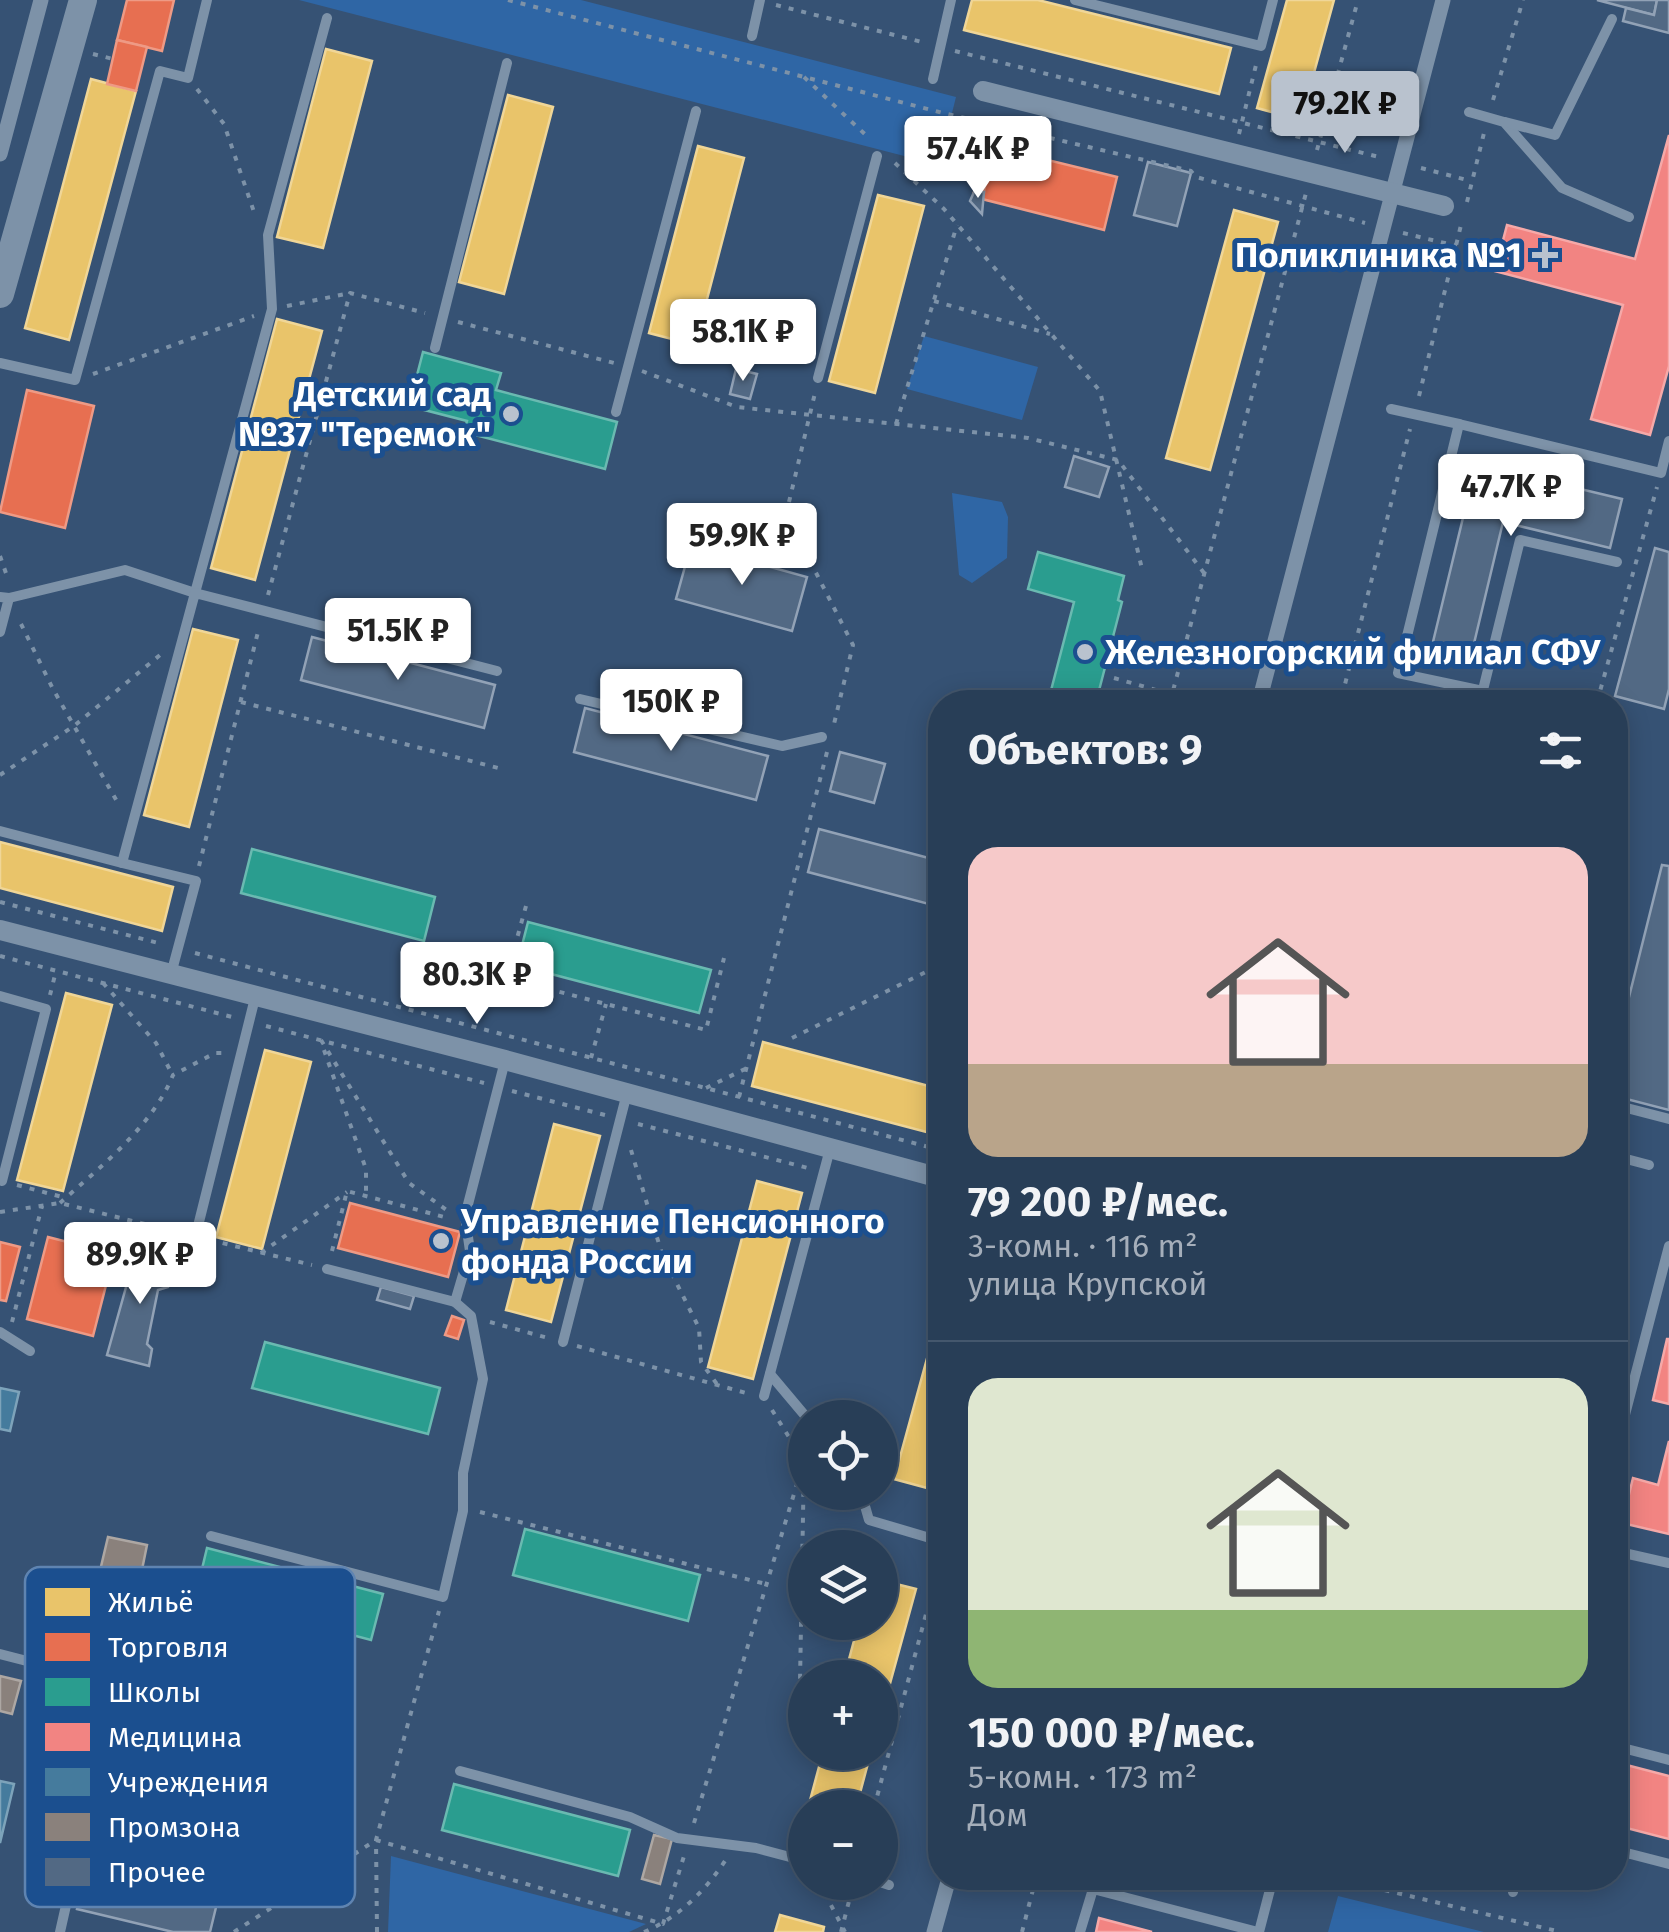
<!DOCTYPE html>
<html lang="ru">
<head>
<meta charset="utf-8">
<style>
  :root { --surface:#283e57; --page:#30455d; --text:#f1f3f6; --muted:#a5aeba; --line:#44576d; --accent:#b9c2ce }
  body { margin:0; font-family:"Fira Sans",sans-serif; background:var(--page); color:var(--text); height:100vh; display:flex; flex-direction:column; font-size:38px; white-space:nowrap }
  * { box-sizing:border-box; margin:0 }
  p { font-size:32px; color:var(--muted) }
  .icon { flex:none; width:55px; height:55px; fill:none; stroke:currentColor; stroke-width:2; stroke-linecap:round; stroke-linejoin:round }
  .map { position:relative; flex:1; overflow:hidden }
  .details { position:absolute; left:928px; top:690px; width:700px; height:1200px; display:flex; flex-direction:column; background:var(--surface); border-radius:40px; box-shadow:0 5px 25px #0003,0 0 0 2px var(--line) }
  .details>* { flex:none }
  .tools { position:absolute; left:788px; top:1400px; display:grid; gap:20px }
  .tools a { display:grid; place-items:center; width:110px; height:110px; border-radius:50%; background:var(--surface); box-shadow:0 5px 25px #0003,0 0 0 2px var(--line); font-size:50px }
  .price { position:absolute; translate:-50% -85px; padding:0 22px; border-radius:10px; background:#fff; color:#222; font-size:32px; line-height:65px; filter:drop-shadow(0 2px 5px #0008) }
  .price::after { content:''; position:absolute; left:50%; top:60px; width:30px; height:22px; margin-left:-15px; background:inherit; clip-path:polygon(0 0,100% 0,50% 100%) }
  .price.active { background:var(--accent); color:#111 }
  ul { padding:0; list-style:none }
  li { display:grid; align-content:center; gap:20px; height:530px; padding:0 40px }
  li+li { border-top:2px solid var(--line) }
  li span { display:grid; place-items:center; height:310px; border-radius:30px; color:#555 }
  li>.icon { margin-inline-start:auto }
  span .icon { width:180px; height:180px; fill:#fffc; stroke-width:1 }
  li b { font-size:42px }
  h2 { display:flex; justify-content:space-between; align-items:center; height:120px; padding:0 40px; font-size:42px }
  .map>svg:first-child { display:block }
  .green { fill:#2f66a5 }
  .homes { fill:#e9c46a; stroke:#f0d697; stroke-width:2.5 }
  .shops { fill:#e76f51; stroke:#ee9a85; stroke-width:2.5 }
  .schools { fill:#2a9d8f; stroke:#6abab1; stroke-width:2.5 }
  .health { fill:#f28482; stroke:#f6a9a8; stroke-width:2.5 }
  .public { fill:#457b9d; stroke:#7da3ba; stroke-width:2.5 }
  .industry { fill:#8a817c; stroke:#ada7a3; stroke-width:2.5 }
  .building { fill:#526984; stroke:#92a2b6; stroke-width:2.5 }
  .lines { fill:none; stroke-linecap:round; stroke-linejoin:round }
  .path { stroke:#7d92a8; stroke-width:4; stroke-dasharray:5 8; stroke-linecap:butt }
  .service { stroke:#7d92a8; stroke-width:10 }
  .pedestrian { stroke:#7d92a8; stroke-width:15 }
  .minor { stroke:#7d92a8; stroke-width:20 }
  .tertiary { stroke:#7d92a8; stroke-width:28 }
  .poi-dot { fill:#b9c2ce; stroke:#1b4f8f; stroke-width:4 }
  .labels { text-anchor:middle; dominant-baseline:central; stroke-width:10; stroke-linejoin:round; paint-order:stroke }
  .poi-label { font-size:35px; font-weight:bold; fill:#fff; stroke:#1b4f8f; text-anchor:end }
  .key { fill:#1b4f8f; stroke:#5f84b1; stroke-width:2.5 }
  .key-label { font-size:28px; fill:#fff }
</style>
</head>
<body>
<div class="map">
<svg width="1669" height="1932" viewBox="0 0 1669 1932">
  <rect width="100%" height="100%" fill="#365274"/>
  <g class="green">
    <path d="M 299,0 L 581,0 L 956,97 L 939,165 Z"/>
    <path d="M 924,336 L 1038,367 L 1022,420 L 907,389 Z"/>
    <path d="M 952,493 L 1002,502 L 1008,517 L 1007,558 L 972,583 L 959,575 Z"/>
    <path d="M 391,1856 L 646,1924 L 629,1932 L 388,1932 Z"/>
    <path d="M 1338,1896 L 1342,1897 L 1484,1932 L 1328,1932 Z"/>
  </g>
  <g class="homes">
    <path d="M 972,0 L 1038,0 L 1231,48 L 1219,94 L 964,30 Z"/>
    <path d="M 1287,0 L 1334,0 L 1301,120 L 1257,108 Z"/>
    <path d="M 326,49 L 372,61 L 323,248 L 277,237 Z"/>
    <path d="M 91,79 L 136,91 L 69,340 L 25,328 Z"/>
    <path d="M 508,95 L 553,107 L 504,294 L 459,282 Z"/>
    <path d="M 698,146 L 744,158 L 695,345 L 649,333 Z"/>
    <path d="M 878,195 L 924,206 L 875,393 L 829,381 Z"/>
    <path d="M 1234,210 L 1278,222 L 1210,470 L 1166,458 Z"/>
    <path d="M 277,319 L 322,331 L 255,580 L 211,568 Z"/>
    <path d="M 193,629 L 238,640 L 189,827 L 144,815 Z"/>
    <path d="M 0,842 L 173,887 L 162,931 L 0,888 Z"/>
    <path d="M 66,993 L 112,1005 L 63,1191 L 17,1180 Z"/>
    <path d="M 763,1042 L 940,1089 L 940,1113 L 934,1134 L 752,1086 Z"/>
    <path d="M 265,1050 L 311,1062 L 262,1249 L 216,1237 Z"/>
    <path d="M 554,1124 L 600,1136 L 551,1322 L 506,1310 Z"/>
    <path d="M 757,1181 L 802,1193 L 753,1379 L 708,1367 Z"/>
    <path d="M 940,1311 L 940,1484 L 938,1491 L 894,1479 Z"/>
    <path d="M 880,1580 L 916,1589 L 880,1720 L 880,1678 L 844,1678 L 859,1622 L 880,1622 Z"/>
    <path d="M 823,1752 L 871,1752 L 856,1808 L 808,1808 Z"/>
    <path d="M 780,1915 L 824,1927 L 823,1932 L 775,1932 Z"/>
  </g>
  <g class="shops">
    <path d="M 127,0 L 174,0 L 162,51 L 117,40 Z"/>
    <path d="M 117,40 L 147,47 L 136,91 L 107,84 Z"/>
    <path d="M 995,147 L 1117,177 L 1104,230 L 982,199 Z"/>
    <path d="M 982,168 L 984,192 L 974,192 L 977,185 L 974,175 Z"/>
    <path d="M 27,390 L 94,406 L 65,528 L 0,512 Z"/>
    <path d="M 350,1203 L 460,1232 L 448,1277 L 338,1248 Z"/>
    <path d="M 48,1237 L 114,1254 L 93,1336 L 27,1319 Z"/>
    <path d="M 0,1242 L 20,1247 L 6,1301 L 0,1300 Z"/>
    <path d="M 452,1316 L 464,1320 L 458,1339 L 445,1335 Z"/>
  </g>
  <g class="schools">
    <path d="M 423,352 L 501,373 L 496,390 L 617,422 L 605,469 L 464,432 L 467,421 L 409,406 Z"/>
    <path d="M 1038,552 L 1124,576 L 1118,600 L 1122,602 L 1096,702 L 1048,702 L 1074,602 L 1028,589 Z"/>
    <path d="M 252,849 L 435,897 L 424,941 L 241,893 Z"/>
    <path d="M 528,922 L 711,970 L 699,1013 L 517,965 Z"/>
    <path d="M 265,1342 L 440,1388 L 428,1434 L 252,1388 Z"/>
    <path d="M 525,1529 L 700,1575 L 688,1621 L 513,1575 Z"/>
    <path d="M 207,1548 L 383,1594 L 371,1640 L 196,1594 Z"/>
    <path d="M 454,1784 L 630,1830 L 618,1876 L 442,1830 Z"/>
  </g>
  <g class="health">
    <path d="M 1669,135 L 1669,366 L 1650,435 L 1591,419 L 1623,305 L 1495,271 L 1507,225 L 1635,259 Z"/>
    <path d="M 1667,1339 L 1669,1339 L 1669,1404 L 1653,1400 Z"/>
    <path d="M 1669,1441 L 1669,1534 L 1622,1523 L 1633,1478 L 1658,1485 Z"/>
    <path d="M 1615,1762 L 1669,1776 L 1669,1839 L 1615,1825 Z"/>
    <path d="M 1099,1918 L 1152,1932 L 1096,1932 Z"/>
  </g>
  <g class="public">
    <path d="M 0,1388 L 19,1392 L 10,1431 L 0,1429 Z"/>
    <path d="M 0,1781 L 14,1784 L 0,1843 Z"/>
  </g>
  <g class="industry">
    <path d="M 108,1537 L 147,1545 L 107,1742 L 62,1731 Z"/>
    <path d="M 0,1676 L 21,1681 L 12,1714 L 0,1711 Z"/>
    <path d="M 654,1835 L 672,1839 L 660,1884 L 642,1879 Z"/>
  </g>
  <g class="building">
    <path d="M 1597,0 L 1657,0 L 1654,15 Z"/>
    <path d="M 1657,0 L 1669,0 L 1669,33 L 1623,21 L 1626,8 L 1654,15 Z"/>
    <path d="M 1148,162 L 1191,173 L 1177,226 L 1134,215 Z"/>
    <path d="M 974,192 L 984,192 L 982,214 L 970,201 Z"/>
    <path d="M 736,369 L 757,374 L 750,399 L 730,394 Z"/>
    <path d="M 1074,456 L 1109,467 L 1099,497 L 1065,487 Z"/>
    <path d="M 1476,464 L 1622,499 L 1610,548 L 1503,522 L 1471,656 L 1432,646 Z"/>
    <path d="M 691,545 L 807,577 L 792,631 L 676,599 Z"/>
    <path d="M 1655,548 L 1669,552 L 1669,689 L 1664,709 L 1615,696 Z"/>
    <path d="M 312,637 L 495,685 L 484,728 L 301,680 Z"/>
    <path d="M 585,708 L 768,756 L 756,800 L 574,752 Z"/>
    <path d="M 840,752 L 885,764 L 874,803 L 830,791 Z"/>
    <path d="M 819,829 L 940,861 L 940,907 L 808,872 Z"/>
    <path d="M 1662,865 L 1669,866 L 1669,1110 L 1615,1096 L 1615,1014 L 1624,1017 Z"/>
    <path d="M 137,1248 L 175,1258 L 168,1287 L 158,1290 L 147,1344 L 152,1349 L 149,1366 L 107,1355 Z"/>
    <path d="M 381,1287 L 414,1296 L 410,1309 L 377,1300 Z"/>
    <path d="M 105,1794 L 236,1825 L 210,1932 L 173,1932 L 77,1909 Z"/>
  </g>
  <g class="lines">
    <g class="path">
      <path d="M 508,0 L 939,112 L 1191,171 L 1196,177 L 1365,223"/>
      <path d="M 776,5 L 922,42"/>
      <path d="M 955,51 L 1383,158"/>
      <path d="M 93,54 L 113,59"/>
      <path d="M 804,77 L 870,139"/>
      <path d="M 197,89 L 224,124 L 255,215"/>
      <path d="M 1493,100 L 1523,0"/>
      <path d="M 1239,134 L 1257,61"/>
      <path d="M 1317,150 L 1358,0"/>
      <path d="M 895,163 L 944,209 L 1100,391 L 1142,569"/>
      <path d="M 1421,168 L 1471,181"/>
      <path d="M 1467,202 L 1484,133"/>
      <path d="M 1403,233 L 1457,246"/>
      <path d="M 934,301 L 1050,334"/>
      <path d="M 287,306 L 350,293"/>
      <path d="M 458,322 L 614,363"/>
      <path d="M 642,371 L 737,407 L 1028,438 L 1118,460 L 1204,573"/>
      <path d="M 93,374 L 254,316"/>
      <path d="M 1419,396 L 1462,221"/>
      <path d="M 896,424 L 957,225"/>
      <path d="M 789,502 L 815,393"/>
      <path d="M 695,533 L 812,565 L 853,645 L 834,724"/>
      <path d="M 0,556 L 8,579"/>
      <path d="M 268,595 L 350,293 L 425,313"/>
      <path d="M 21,624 L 53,689 L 119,805"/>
      <path d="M 1114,678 L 1198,702"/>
      <path d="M 1342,696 L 1410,429"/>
      <path d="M 241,702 L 502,769"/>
      <path d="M 1170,702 L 1306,193"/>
      <path d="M 1597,702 L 1657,487"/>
      <path d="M 0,775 L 74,726 L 160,655"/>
      <path d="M 199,866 L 259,628"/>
      <path d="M 0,902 L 162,944"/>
      <path d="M 526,906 L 506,978 L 706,1030 L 724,958"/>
      <path d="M 195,953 L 940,1150"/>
      <path d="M 0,956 L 232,1017"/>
      <path d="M 103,983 L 156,1043 L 172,1074"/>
      <path d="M 50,995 L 56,971"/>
      <path d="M 266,1026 L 484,1083"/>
      <path d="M 792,1038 L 940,965"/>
      <path d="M 321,1040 L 409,1183 L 448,1211"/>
      <path d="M 324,1050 L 366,1169 L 366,1196"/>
      <path d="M 591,1058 L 606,1004"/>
      <path d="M 706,1088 L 747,1068"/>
      <path d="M 512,1091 L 605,1115"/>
      <path d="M 739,1097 L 827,752"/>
      <path d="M 638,1124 L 808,1168"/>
      <path d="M 631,1150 L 662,1254 L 699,1328 L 701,1362 L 719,1387"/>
      <path d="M 17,1185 L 66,1198"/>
      <path d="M 60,1203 C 100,1167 152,1127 173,1075 L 215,1053 L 225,1053"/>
      <path d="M 0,1212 L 60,1203 L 181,1233"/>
      <path d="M 210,1240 L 312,1265"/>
      <path d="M 332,1251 L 347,1191 L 448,1218"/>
      <path d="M 261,1253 L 347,1192"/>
      <path d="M 12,1322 L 42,1206"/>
      <path d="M 490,1322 L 548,1338"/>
      <path d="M 577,1346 L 746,1393"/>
      <path d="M 772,1410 L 804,1461 L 800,1681 L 805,1719"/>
      <path d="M 480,1512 L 766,1584"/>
      <path d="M 874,1808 L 940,1562"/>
      <path d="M 694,1823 L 804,1461"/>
      <path d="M 1334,1878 L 1561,1932"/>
      <path d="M 819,1882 L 845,1932"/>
      <path d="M 234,1932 L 376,1840 L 663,1924 L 684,1856"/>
      <path d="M 377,1932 L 376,1840 L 439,1611"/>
      <path d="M 644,1932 C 678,1918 705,1891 725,1861"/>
      <path d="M 841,1932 L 854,1882"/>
      <path d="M 1022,1932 L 1036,1878"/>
    </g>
    <g class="service">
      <path d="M 1075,0 L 1261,46 L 1273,0"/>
      <path d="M 752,36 L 760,0"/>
      <path d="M 933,79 L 951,0"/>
      <path d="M 1469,112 L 1504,122 L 1562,188 L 1629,217"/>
      <path d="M 1505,122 L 1555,135 L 1612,19"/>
      <path d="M 435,348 L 507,63"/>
      <path d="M 0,363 L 75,380 L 160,71 L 188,78 L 207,0"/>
      <path d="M 818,378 L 877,156"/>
      <path d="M 1391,409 L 1459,424 L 1398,673 L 1483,691"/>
      <path d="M 616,412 L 696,111"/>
      <path d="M 1459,424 L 1661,473 L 1669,441"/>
      <path d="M 0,597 L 9,598 L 0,632"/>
      <path d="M 9,598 L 125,570 L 195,593 L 272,309 L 268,235 L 327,18"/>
      <path d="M 580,699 L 782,746 L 822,737"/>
      <path d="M 1480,702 L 1520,540 L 1617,562"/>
      <path d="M 0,831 L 122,863"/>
      <path d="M 171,974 L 196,881 L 122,863 L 195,593 L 497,671"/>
      <path d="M 0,996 L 46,1009 L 2,1181"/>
      <path d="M 1615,1105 L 1669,1119"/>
      <path d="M 1615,1156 L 1649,1165"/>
      <path d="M 197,1230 L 256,994"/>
      <path d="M 327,1269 L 455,1302 L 470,1251 L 465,1216 L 505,1061"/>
      <path d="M 0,1332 L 30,1351"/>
      <path d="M 563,1342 L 627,1093"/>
      <path d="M 770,1374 L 807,1418"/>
      <path d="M 764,1396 L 830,1149"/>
      <path d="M 1615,1453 L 1669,1246"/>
      <path d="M 861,1492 L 869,1520 L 940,1541"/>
      <path d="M 211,1536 L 443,1597 L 463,1511 L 463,1473 L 483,1379 L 471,1316 L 455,1302"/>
      <path d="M 1615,1551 L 1669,1563"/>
      <path d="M 0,1654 L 58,1669"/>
      <path d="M 1615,1746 L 1669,1760"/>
      <path d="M 460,1771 L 630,1817 L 677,1838 L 756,1848 L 805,1861"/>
      <path d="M 1615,1850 L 1669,1864"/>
      <path d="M 880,1882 L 889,1885"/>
      <path d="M 1513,1892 L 1516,1878"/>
      <path d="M 60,1932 L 100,1755"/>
      <path d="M 1080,1932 L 1093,1889 L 1258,1932"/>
      <path d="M 1259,1932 L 1273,1878"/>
    </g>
    <g class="pedestrian">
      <path d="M 0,154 L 41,0"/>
      <path d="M 1259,702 L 1443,0"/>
      <path d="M 934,1932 L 949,1878"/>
    </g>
    <g class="minor">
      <path d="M 983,91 L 1444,206"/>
      <path d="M 0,930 L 505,1060 L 940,1178"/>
    </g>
    <path class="tertiary" d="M 0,294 L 83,0"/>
  </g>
  <g class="poi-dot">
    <path d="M1540 240h10v10h10v10h-10v10h-10v-10h-10v-10h10z"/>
    <circle cx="511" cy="414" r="10"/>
    <circle cx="1085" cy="652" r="10"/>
    <circle cx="441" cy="1241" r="10"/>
  </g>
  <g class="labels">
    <g class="poi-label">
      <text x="1522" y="255">Поликлиника №1</text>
      <text x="491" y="394">Детский сад<tspan x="491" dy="40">№37 "Теремок"</tspan></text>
      <text x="1105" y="652" text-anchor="start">Железногорский филиал СФУ</text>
      <text x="461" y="1221" text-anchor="start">Управление Пенсионного<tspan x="461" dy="40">фонда России</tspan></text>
    </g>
  </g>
  <rect x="25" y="1567" width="330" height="340" rx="15" class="key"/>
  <rect x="45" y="1588" width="45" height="28" fill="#e9c46a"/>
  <rect x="45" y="1633" width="45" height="28" fill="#e76f51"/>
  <rect x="45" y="1678" width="45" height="28" fill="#2a9d8f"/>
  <rect x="45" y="1723" width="45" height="28" fill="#f28482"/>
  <rect x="45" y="1768" width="45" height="28" fill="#457b9d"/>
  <rect x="45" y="1813" width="45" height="28" fill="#8a817c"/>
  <rect x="45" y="1858" width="45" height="28" fill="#526984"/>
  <g class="key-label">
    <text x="108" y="1612">Жильё</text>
    <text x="108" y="1657">Торговля</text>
    <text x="108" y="1702">Школы</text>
    <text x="108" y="1747">Медицина</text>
    <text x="108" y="1792">Учреждения</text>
    <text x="108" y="1837">Промзона</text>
    <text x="108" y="1882">Прочее</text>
  </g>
</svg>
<div class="tools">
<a><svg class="icon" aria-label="locate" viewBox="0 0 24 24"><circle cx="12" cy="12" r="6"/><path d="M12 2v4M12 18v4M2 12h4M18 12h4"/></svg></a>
<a><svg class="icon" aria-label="layers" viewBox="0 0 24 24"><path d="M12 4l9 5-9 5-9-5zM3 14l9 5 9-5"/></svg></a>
<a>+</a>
<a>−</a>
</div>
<b class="price active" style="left:1345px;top:156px">79.2K ₽</b>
<b class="price" style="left:978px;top:201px">57.4K ₽</b>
<b class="price" style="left:743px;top:384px">58.1K ₽</b>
<b class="price" style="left:1511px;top:539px">47.7K ₽</b>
<b class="price" style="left:742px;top:588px">59.9K ₽</b>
<b class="price" style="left:398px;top:683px">51.5K ₽</b>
<b class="price" style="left:671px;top:754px">150K ₽</b>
<b class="price" style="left:477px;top:1027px">80.3K ₽</b>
<b class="price" style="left:140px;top:1307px">89.9K ₽</b>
<section class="details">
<h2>Объектов: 9<svg class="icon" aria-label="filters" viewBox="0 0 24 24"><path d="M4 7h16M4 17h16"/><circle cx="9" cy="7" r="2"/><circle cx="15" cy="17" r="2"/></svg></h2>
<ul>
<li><span style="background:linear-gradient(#f6c9c9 70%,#b9a48a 0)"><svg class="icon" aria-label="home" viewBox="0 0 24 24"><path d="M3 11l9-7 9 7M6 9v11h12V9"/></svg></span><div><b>79 200 ₽/мес.</b><p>3-комн. · 116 m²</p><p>улица Крупской</p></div></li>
<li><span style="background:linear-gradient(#dfe7d0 75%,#8fb573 0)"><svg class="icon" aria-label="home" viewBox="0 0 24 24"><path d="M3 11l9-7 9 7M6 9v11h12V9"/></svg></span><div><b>150 000 ₽/мес.</b><p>5-комн. · 173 m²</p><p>Дом</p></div></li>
</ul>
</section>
</div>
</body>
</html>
